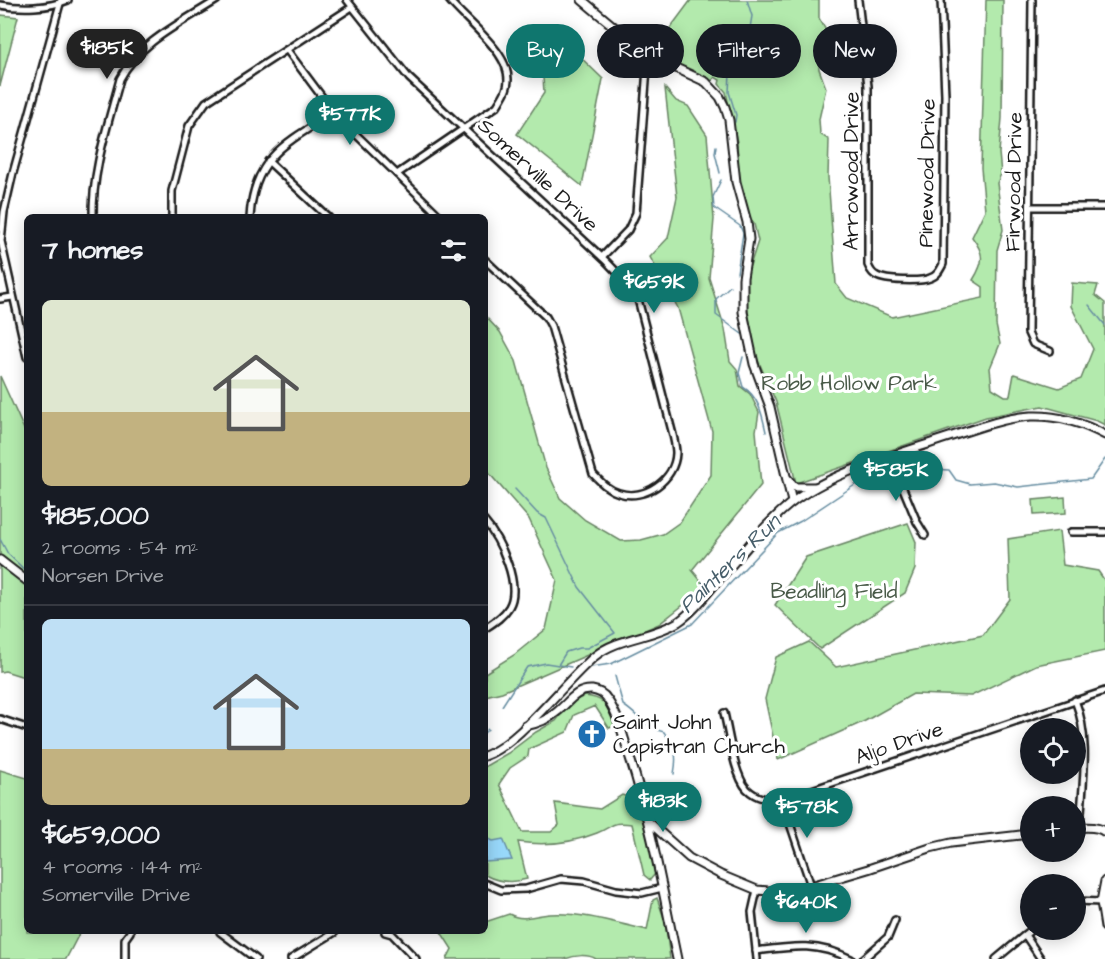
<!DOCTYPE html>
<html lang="en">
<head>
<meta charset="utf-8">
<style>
  :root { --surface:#171b24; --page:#242831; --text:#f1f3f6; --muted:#9ea1a6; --line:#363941; --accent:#0f766e }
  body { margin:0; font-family:"Architects Daughter",sans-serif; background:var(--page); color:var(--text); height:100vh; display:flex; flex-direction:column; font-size:22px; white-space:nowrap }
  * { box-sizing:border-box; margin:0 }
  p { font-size:20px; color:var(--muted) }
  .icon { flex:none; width:33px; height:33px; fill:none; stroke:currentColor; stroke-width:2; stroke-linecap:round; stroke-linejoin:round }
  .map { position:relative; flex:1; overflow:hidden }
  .details { position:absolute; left:24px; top:214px; width:464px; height:720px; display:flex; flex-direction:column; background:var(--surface); border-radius:9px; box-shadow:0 3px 15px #0003 }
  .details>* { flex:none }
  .hud { position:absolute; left:506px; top:24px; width:508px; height:54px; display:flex; gap:12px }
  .fabs { position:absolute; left:1020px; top:718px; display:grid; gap:12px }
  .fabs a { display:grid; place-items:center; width:66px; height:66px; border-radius:50%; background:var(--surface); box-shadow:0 3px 15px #0003; font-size:30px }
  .price { position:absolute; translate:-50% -51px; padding:0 14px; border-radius:21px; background:var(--accent); color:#fff; font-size:20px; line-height:39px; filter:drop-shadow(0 2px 3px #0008) }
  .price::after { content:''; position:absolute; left:50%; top:36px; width:18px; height:14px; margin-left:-9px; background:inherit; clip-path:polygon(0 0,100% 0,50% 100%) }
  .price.active { background:#222; color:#fff }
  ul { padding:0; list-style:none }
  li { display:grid; align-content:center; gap:12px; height:318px; padding:0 18px }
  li+li { border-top:2px solid var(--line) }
  li span { display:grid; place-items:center; height:186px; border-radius:9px; color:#555 }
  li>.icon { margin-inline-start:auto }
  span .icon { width:108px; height:108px; fill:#fffc; stroke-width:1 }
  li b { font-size:26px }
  h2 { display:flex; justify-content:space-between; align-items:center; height:72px; padding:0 18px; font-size:26px }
  .pill { padding:0 21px; border-radius:27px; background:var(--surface); box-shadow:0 3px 15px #0003; font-size:21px; line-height:54px }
  .pill.active { background:var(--accent); color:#fff }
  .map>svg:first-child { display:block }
  .green { fill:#b3eaad; stroke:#688364; stroke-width:1.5 }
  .water { fill:#98d8fa; stroke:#668da1; stroke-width:1.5 }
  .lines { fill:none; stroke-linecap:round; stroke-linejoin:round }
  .stream { stroke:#668da1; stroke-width:1.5 }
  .minor-casing { stroke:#1c1c1c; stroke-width:10 }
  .tertiary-casing { stroke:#1c1c1c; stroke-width:11 }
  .minor { stroke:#fff; stroke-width:5 }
  .tertiary { stroke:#fff; stroke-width:7 }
  .labels { text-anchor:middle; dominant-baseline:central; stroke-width:6; stroke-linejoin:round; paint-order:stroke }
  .street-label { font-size:21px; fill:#1c1c1c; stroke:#fff }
  .park-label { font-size:21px; fill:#495a48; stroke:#fff }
  .poi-label { font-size:21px; fill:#1c1c1c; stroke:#fff; text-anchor:start }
  .water-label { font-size:22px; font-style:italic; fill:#475e6a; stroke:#fff }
</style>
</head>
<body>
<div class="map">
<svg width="1105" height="959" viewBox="0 0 1105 959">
  <rect width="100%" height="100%" fill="#fff"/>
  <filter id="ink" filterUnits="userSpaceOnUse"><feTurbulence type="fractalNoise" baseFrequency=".0167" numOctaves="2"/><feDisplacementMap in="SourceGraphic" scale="12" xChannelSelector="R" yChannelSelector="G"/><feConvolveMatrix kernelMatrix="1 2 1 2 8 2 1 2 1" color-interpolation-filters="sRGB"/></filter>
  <g filter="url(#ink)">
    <g class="green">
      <path d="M 691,0 L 819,0 L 819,18 L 828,34 L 819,55 L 819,69 L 826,88 L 819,119 L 820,134 L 829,140 L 828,177 L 836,284 L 847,298 L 892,317 L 983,298 L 983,287 L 973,280 C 984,262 985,254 972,237 L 985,210 L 981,168 L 986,0 L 1003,0 L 1002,118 L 999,153 L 1001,174 L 997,183 L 1003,230 L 997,250 L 996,325 L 1000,344 L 990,368 L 992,388 L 1005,396 L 1010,396 L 1014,374 L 1059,388 L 1081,379 L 1093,349 L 1071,306 L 1072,283 L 1098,285 L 1095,295 L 1105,303 L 1105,425 L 1097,421 L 1042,406 L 986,417 L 796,483 L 776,402 L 755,353 L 746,300 L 747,275 L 758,241 L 754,224 L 747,212 L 739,180 L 737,142 L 726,92 L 719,84 L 720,80 L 715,77 L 712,81 L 665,58 L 634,33 L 659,43 Z"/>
      <path d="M 1,15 L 18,17 L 0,86 L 0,17 Z"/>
      <path d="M 547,25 L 603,79 L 582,186 L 517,134 L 544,93 L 542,60 L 531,42 Z"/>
      <path d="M 665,88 L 676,101 L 688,106 L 707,135 L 714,219 L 709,278 L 725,329 L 730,361 L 737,369 L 740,386 L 750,394 L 759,412 L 756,431 L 761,485 L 692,570 L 706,587 L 659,624 L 502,692 L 485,696 L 485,673 L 514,655 L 546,629 L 557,580 L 529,519 L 488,472 L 485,481 L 485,316 L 500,332 L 516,361 L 546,468 L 560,498 L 585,520 L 621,541 L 641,540 L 663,534 L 680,522 L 711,475 L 712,431 L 678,308 L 650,257 L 668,238 L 677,197 Z"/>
      <path d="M 0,376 L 27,436 L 27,678 L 5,671 L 0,672 Z"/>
      <path d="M 1065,497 L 1066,513 L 1034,515 L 1033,500 Z"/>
      <path d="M 908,523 L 916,542 L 915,569 L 905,593 L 820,649 L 775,605 L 806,557 Z"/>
      <path d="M 1059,531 L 1063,565 L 1098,571 L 1105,581 L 1105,651 L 1036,665 L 971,696 L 913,694 L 865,721 L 778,760 L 765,699 L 776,657 L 809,642 L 836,667 L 983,635 L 1010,599 L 1008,539 Z"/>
      <path d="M 585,696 C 608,699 606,706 615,726 L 609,728 L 595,706 L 574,715 L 567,732 L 529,749 L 528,756 L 510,768 L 499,784 L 522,832 L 551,832 L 559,825 L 555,803 L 600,809 L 622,795 L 640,801 L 655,874 L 650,880 L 644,875 L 632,824 C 611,821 614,826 597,833 C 572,843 545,846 518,842 L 527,879 C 513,883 498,882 485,875 L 485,830 L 489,828 L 485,826 L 484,767 L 508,753 L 536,732 L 556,721 L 571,702 Z"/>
      <path d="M 0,770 L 27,778 L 27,932 L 80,932 L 66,959 L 0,959 Z"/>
      <path d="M 657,898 L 665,921 L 670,959 L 596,959 C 588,954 575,955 565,959 L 447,959 L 452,949 L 441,932 L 484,932 L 485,922 L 509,914 C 523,922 534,915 550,914 C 582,912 616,923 647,930 L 653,900 Z"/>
    </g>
    <path class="water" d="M 485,837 L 493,841 L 503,839 L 512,860 L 485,862 Z"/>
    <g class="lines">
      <g class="stream">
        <path d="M 735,122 L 736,115 L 729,92 L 731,53 L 750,28 L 752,16 L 747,0"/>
        <path d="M 716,146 L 715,153 L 720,173"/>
        <path d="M 721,180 L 713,197 L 714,208 L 740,226 L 743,233 L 737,273"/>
        <path d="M 730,286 L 716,299 L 716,315 L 742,334"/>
        <path d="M 1089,305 L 1105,325"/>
        <path d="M 743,357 L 739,373 L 743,387 C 759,397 762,414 766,432"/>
        <path d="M 906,472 L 929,469 L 949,470 L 956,480 L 970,484 L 994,482 L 1018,487 L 1091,479 L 1105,459"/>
        <path d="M 515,489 L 537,513 L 546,518 L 579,587 L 615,633 L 587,648 L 579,648 L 566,652 L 558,665"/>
        <path d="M 0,539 L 8,554 L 27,572"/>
        <path d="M 591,667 L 611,664 L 692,624 L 778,533 L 801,521 L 855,485 L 888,477"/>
        <path d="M 615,676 L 623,705 C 640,716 644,728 664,732 C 675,749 678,753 674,774"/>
        <path d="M 502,706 L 527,667 L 546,663 L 571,667"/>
        <path d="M 484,733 L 488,729"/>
        <path d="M 484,778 L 484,780"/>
      </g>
      <g class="minor-casing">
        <g id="minor">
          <path d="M 347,0 L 409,78 L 606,261 L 634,290 L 639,303 L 673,435 C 674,440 676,447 676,453 C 675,480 645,501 619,493 C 608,490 601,482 593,474 L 551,326 L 546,317 L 484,259"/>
          <path d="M 858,0 L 868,86 L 868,265 C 870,270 872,274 877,276 C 885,281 921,282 930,278 C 937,276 940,270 943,264 L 945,95 L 941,0"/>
          <path d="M 1032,0 L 1028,333 L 1033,344 L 1050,351"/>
          <path d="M 0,5 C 22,9 48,8 68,0"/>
          <path d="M 287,50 L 334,113 L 442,218"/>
          <path d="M 268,161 L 329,218"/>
          <path d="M 397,174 L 497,106 C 500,101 504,95 506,90 C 519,58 467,23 449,0"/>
          <path d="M 1030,207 L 1105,207"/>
          <path d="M 93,218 C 92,170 108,125 120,79 C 139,42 183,22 217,0"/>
          <path d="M 172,218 L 172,191 L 189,126 L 206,102 L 352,7"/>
          <path d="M 250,218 C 253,157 287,142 334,113"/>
          <path d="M 602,257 L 628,230 L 636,213 L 648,55"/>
          <path d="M 0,299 L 12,297"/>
          <path d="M 27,357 L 1,241 L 4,212 L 13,173 L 61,0"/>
          <path d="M 890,457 L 917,522 L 925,535"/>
          <path d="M 484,521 C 500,539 522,585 509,607 C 503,617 493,623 484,629"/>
          <path d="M 1071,532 L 1105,532"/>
          <path d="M 1075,700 C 1091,740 1082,786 1080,828"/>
          <path d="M 724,713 C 729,733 734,775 747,789 C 757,799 769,800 782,800 L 1105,691"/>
          <path d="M 0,719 L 27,728"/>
          <path d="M 782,800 L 811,886"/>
          <path d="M 484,883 L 501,890 L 526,889 L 561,879 L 584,881 L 616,890 L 642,893 L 662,888"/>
          <path d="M 757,890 L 752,912 L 757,959"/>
          <path d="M 1076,901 L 1101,902"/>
          <path d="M 220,932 L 256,959"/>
          <path d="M 385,932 L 392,934 L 416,959"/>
          <path d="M 1025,935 L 1041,959"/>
          <path d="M 756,951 C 794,946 816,942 851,959"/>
          <path d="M 125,959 L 125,939 L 130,932"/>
          <path d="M 291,959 L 335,932"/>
          <path d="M 863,959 L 888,937 L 895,920"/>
          <path d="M 996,959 L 1031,930"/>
        </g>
      </g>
      <g class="tertiary-casing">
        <g id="tertiary">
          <path d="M 582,0 L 648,55 L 706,82 L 720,97 L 725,107 L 729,120 L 736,182 L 747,222 L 749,239 L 743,278 L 743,312 L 754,364 L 770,407 L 792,502"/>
          <path d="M 788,479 L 794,487 L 815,487"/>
          <path d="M 0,560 L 27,581"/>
          <path d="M 525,726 C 537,724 549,719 558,711 C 569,702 576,689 592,690 C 598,691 604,694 607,699 C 619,716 624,739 630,758 C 651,824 663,892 677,959"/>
          <path d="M 484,756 C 519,744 564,682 595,656 C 618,637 652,638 678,622 C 693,612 705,596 716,583 C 740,556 762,527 790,504 C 829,473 893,456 940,440 C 969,431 1000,418 1031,416 C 1057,415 1083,423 1105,435"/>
          <path d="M 649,822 L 689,858 L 721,875 L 757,890 L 781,892 L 811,886 L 868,869 L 930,848 L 951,843 L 1030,834"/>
          <path d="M 1076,828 C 1085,827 1098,826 1105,832"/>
          <path d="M 1105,881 L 1101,902 L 1105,927"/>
        </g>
      </g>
      <use href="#minor" class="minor"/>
      <use href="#tertiary" class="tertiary"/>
    </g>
  </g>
  <defs>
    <g id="church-disc" transform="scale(1.5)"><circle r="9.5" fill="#1f6fb2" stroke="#fff"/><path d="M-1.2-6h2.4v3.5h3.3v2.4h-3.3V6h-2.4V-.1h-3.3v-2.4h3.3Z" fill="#fff"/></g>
  </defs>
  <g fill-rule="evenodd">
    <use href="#church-disc" x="592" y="734"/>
  </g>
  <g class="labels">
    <g class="street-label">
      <text transform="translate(851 171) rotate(-90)">Arrowood Drive</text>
      <text transform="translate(927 173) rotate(-89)">Pinewood Drive</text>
      <text transform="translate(538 175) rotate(43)">Somerville Drive</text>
      <text transform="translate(1014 182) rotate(-89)">Firwood Drive</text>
      <text transform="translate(899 743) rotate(-19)">Aljo Drive</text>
    </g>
    <g class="park-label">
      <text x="849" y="383">Robb Hollow Park</text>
      <text x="834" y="591">Beadling Field</text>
    </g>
    <g class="poi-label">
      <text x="613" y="722">Saint John<tspan x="613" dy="24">Capistran Church</tspan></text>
    </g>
    <g class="water-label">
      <text transform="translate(730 564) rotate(-44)">Painters Run</text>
    </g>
  </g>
</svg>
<div class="fabs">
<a><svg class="icon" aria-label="locate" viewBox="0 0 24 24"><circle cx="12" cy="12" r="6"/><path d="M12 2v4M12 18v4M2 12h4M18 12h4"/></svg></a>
<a>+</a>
<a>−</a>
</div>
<b class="price active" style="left:107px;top:80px">$185K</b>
<b class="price" style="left:350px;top:146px">$577K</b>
<b class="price" style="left:654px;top:314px">$659K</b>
<b class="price" style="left:896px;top:502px">$585K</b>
<b class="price" style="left:663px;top:833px">$183K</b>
<b class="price" style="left:807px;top:839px">$578K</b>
<b class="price" style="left:806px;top:934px">$640K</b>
<div class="hud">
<a class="pill active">Buy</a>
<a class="pill">Rent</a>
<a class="pill">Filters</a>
<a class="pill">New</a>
</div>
<section class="details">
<h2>7 homes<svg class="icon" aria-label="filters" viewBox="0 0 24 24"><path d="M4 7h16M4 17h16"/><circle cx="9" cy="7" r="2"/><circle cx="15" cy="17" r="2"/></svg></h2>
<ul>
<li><span style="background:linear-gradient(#dfe7d0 60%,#c2b280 0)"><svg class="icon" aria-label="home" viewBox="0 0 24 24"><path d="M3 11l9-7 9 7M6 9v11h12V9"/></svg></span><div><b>$185,000</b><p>2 rooms · 54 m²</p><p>Norsen Drive</p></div></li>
<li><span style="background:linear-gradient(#bfe0f5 70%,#c2b280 0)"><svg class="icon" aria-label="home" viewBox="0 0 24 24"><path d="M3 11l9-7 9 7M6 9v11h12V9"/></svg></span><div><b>$659,000</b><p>4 rooms · 144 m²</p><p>Somerville Drive</p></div></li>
</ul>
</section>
</div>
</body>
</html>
